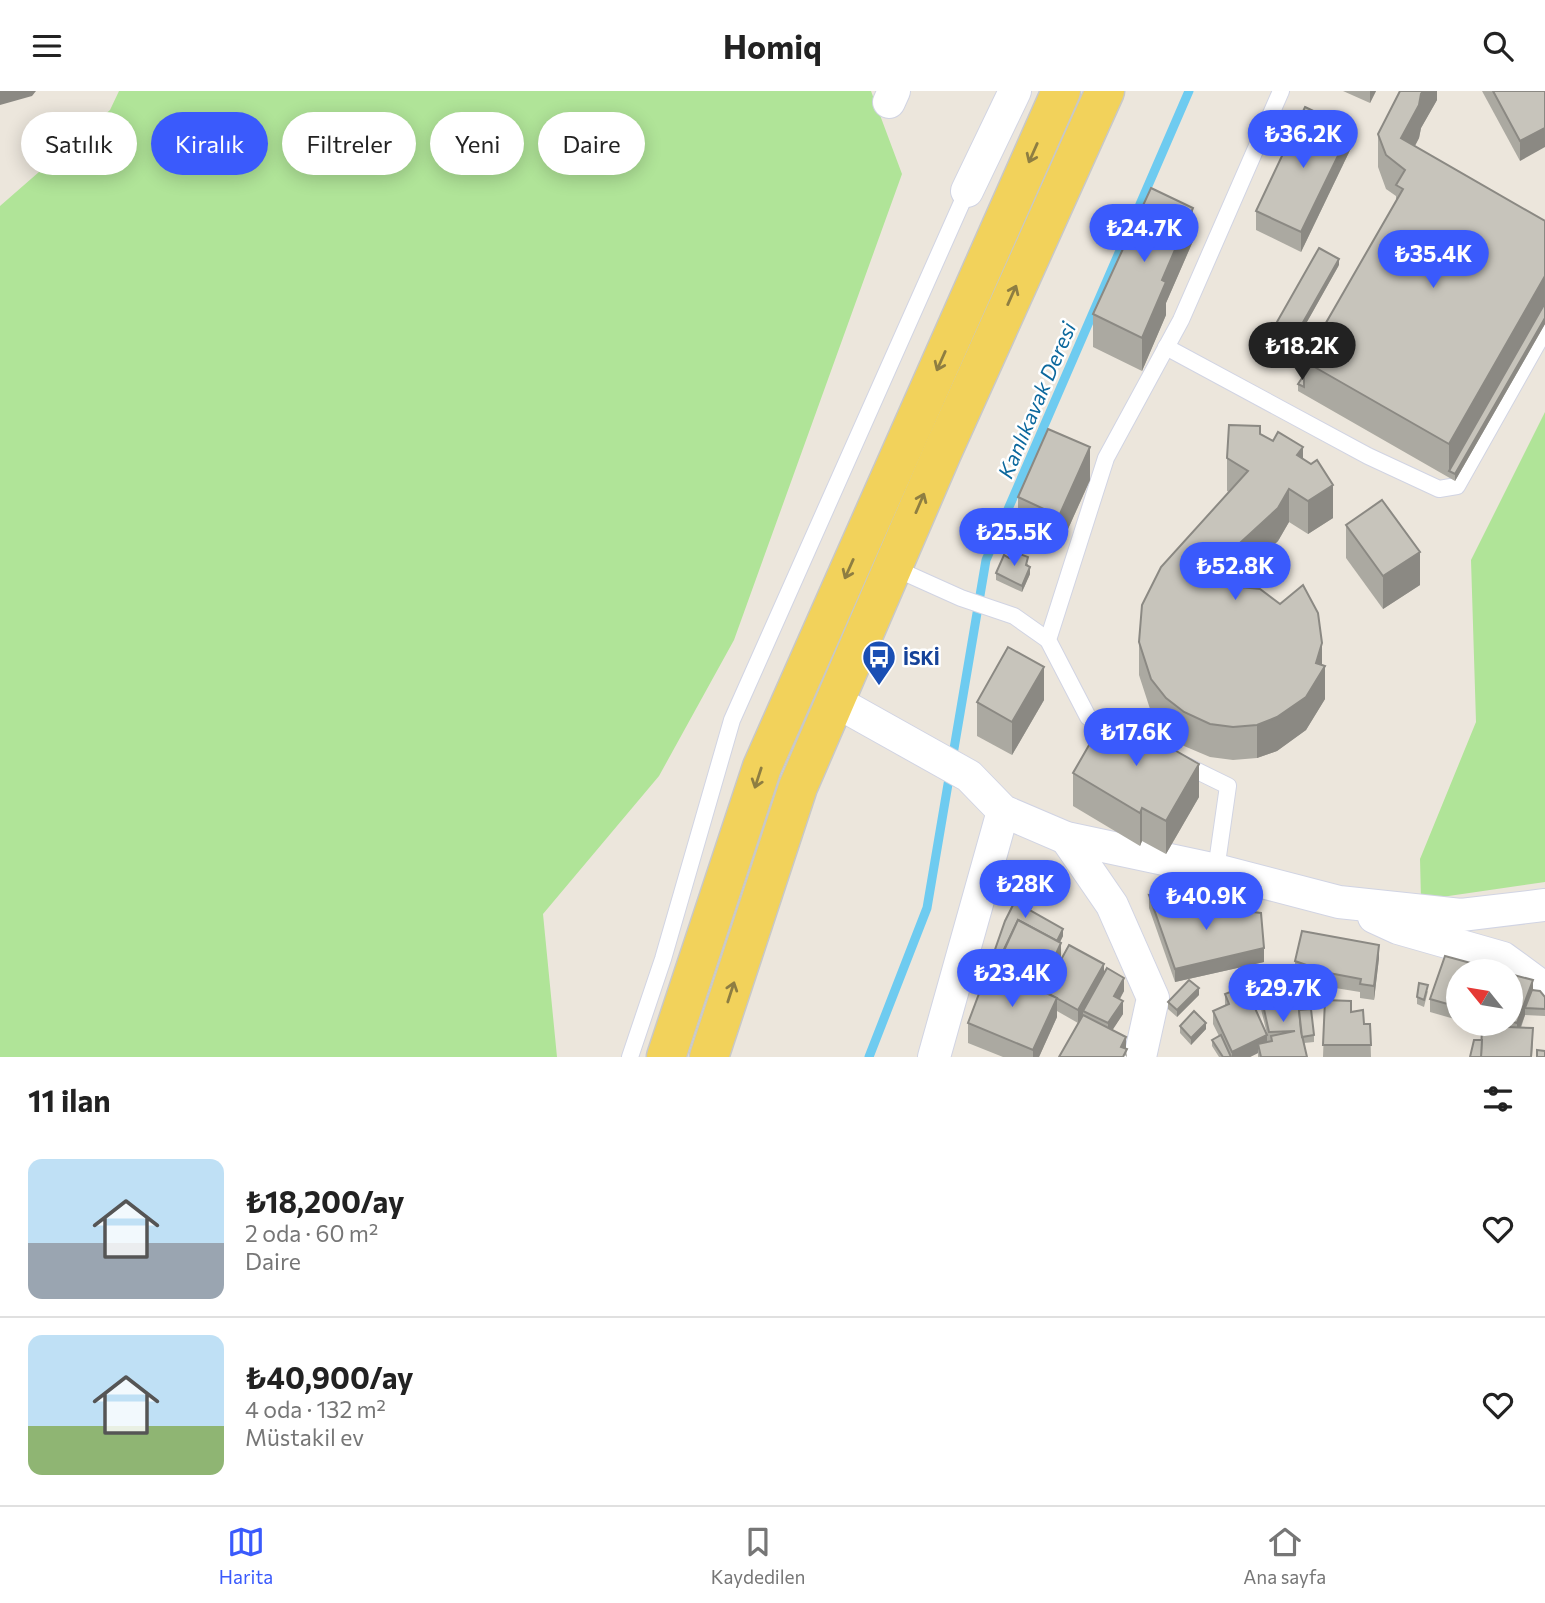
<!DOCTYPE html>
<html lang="tr">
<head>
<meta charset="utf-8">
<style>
  :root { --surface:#fff; --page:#f6f6f6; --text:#222; --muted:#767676; --line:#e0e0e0; --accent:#3a5afc }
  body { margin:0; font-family:Commissioner,sans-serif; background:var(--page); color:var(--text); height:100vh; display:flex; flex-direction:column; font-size:26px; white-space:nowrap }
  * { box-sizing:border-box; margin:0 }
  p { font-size:23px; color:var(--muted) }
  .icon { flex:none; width:38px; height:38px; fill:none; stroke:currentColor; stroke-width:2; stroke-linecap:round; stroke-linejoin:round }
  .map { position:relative; height:966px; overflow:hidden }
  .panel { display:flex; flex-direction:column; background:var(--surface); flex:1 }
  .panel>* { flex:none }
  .guide { position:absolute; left:21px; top:21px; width:700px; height:63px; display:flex; gap:14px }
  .needle { width:46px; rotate:300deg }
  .controls { position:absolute; left:1446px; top:868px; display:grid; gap:14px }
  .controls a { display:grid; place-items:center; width:77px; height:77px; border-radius:50%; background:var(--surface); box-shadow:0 4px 18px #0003; font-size:35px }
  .price { position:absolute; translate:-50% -60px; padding:0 16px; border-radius:24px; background:var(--accent); color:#fff; font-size:23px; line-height:46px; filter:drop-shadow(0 2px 4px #0008) }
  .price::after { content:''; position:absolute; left:50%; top:42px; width:21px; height:16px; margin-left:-10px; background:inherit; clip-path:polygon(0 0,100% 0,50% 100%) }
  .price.active { background:#222; color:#fff }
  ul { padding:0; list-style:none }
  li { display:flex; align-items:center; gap:21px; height:175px; padding:0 28px }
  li+li { border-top:2px solid var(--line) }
  li span { display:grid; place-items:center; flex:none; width:196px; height:140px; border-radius:14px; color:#555 }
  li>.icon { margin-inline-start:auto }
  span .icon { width:84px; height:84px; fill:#fffc; stroke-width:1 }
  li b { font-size:30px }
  h2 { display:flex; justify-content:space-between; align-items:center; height:84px; padding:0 28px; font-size:30px }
  .pill { padding:0 24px; border-radius:32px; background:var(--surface); box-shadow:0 4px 18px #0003; font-size:24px; line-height:63px }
  .pill.active { background:var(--accent); color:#fff }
  header { display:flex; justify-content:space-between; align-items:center; height:91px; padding:0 28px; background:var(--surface); font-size:32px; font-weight:700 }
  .tab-bar { display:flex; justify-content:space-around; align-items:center; height:98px; border-top:2px solid var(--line); background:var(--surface); font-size:19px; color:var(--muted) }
  .tab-bar a { display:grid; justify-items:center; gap:4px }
  .tab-bar .active { color:var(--accent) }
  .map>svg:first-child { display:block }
  .green { fill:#b0e498 }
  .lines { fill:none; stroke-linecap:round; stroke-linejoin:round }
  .stream { stroke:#6ecbf0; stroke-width:9 }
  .lane-casing { stroke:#d1d4e3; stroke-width:18 }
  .street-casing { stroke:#d1d4e3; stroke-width:34 }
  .primary-casing { stroke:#c8c8c8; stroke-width:41 }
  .lane { stroke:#fff; stroke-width:16 }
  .street { stroke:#fff; stroke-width:32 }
  .primary { stroke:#f2d25b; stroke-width:38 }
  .wall { fill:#aba9a1 }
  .shaded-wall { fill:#8b8983 }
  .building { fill:#c7c4bb; stroke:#8b8983; stroke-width:2 }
  .oneway { stroke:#8e7e42 }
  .labels { text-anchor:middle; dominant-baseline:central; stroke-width:5; stroke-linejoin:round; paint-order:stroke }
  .transit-label { font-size:19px; font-weight:bold; fill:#164399; stroke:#fff; text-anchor:start }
  .water-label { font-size:21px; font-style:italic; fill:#0c689d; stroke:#fff }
</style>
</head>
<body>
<header><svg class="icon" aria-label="menu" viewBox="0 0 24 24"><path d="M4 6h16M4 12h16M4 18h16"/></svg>Homiq<svg class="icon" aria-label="search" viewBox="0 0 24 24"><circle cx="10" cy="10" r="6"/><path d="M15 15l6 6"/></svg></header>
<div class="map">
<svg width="1545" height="966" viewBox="0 0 1545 966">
  <rect width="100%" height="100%" fill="#ece6dc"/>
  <g class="green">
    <path d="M 119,0 L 871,0 L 902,83 L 734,549 L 659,685 L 543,823 L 557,966 L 0,966 L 0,115 L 110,19 Z"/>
    <path d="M 1545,321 L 1545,791 L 1421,809 L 1420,768 L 1476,631 L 1471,469 Z"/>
  </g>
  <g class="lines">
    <path class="stream" d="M 869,966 L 927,817 L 986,469 L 1189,0"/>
    <g class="lane-casing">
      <g id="lane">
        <path d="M 1166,256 L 1368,365 L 1439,398 L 1457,395 L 1545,239"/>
        <path d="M 892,476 L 961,507 L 1014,525 L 1048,549"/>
        <path d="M 1120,642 L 1088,626 L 1048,549 L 1106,367 L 1181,229 L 1281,0"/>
        <path d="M 1181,672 L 1228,695 L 1216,779"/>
        <path d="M 630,966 L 663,868 L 732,629 L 967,100"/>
      </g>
    </g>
    <g class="street-casing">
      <g id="street">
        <path d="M 889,11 L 894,0"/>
        <path d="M 967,100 L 1015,0"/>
        <path d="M 835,610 L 969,685 L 1003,720 L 1066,747 L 1216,779 L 1339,811 L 1461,824 L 1545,814"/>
        <path d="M 1066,747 L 1112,814 L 1153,907 L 1140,966"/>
        <path d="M 1374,826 L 1398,837 L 1503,867 L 1545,898"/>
        <path d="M 934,966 L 1003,720"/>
      </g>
    </g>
    <g class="primary-casing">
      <g id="primary">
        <path d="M 666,966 L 762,676 L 1061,0"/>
        <path d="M 709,966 L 798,696 L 942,362 L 1105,0"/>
      </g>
    </g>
    <use href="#lane" class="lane"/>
    <use href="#street" class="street"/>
    <use href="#primary" class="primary"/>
  </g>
  <g class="wall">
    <path d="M 1343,0 L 1376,0 L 1370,12 Z"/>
    <path d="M 1437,0 L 1437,9 L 1421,37 L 1419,47 L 1415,55 L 1545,130 L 1545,233 L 1455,390 L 1298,300 L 1298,293 L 1304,284 L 1304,270 L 1396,111 L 1396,105 L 1386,98 L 1378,76 L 1378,43 Z"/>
    <path d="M 1482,0 L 1545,0 L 1520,70 Z"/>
    <path d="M 1351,57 L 1301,161 L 1256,139 L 1256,120 Z"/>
    <path d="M 1193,150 L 1166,212 L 1166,224 L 1142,280 L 1093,256 L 1093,223 Z"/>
    <path d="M 1339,174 L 1281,277 L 1261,266 L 1261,259 Z"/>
    <path d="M 1260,343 L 1303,368 L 1333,427 L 1308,443 L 1289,431 L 1278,450 L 1241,485 L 1241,496 L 1322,574 L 1325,608 L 1306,639 L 1277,660 L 1257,667 L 1233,669 L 1210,666 L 1184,655 L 1166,640 L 1151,621 L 1139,584 L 1139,551 L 1229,401 L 1227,400 L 1227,367 Z"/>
    <path d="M 1090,389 L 1059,458 L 1018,439 L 1018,406 Z"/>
    <path d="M 1346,434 L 1420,494 L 1383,518 L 1346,467 Z"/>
    <path d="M 1028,473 L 1030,483 L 1022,501 L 996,489 L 996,482 Z"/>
    <path d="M 1044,609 L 1012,664 L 977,645 L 977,611 Z"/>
    <path d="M 1073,682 L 1199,706 L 1166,763 L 1142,750 L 1140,755 L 1073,715 Z"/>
    <path d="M 1039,803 L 1030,820 L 1063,845 L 1060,851 L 1061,865 L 1047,895 L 1104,883 L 1124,900 L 1120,908 L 1123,923 L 1112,939 L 1126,958 L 1127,966 L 1083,925 L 1083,923 L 1078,932 L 1057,920 L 1057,926 L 1039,966 L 1003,966 L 968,952 L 968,932 L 995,879 L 991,877 L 991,870 Z"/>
    <path d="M 1149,804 L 1201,823 L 1264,871 L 1175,891 L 1149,817 Z"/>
    <path d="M 1379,867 L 1374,909 L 1360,907 L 1360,901 L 1329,896 L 1295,884 L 1295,870 Z"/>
    <path d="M 1276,879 L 1276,899 L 1299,919 L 1314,944 L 1314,951 L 1304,952 L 1307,966 L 1258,966 L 1258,962 L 1250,966 L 1219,966 L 1212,955 L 1212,949 L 1219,945 L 1213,933 L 1213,920 L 1225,914 L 1225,903 L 1267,943 L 1260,914 L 1260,900 L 1275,899 L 1263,899 L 1263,892 Z"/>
    <path d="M 1458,880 L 1458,929 L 1430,921 L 1430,908 Z"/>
    <path d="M 1510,883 L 1545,906 L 1545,925 L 1525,924 L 1521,937 L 1533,951 L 1532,966 L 1481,966 L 1482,936 L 1472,933 L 1510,933 Z"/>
    <path d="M 1428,900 L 1424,916 L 1417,913 L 1417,906 Z"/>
    <path d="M 1199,904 L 1177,926 L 1168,918 L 1168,911 Z"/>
    <path d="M 1325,909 L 1351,921 L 1364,933 L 1370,933 L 1371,966 L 1323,966 Z"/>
    <path d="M 1180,935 L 1206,938 L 1191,954 L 1180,942 Z"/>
  </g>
  <g class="shaded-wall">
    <path d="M 0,0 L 36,0 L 32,5 L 0,14 Z"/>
    <path d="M 1370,0 L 1376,0 L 1370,12 Z"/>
    <path d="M 1423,0 L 1437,0 L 1437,9 L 1421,37 L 1419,47 L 1403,77 L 1401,47 Z"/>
    <path d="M 1545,37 L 1545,56 L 1520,70 L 1520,50 Z"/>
    <path d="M 1351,38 L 1351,57 L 1301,161 L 1301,141 Z"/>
    <path d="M 1193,117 L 1193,150 L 1166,212 L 1166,224 L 1142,280 L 1142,247 L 1162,189 Z"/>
    <path d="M 1339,168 L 1339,174 L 1281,277 L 1281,270 Z"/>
    <path d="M 1545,185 L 1545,219 L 1449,380 L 1449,353 Z"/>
    <path d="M 1545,227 L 1545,233 L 1455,390 L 1455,383 Z"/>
    <path d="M 1090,356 L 1090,389 L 1059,458 L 1059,425 Z"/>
    <path d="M 1303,356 L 1303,389 L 1297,364 Z"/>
    <path d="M 1333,394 L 1333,427 L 1308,443 L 1308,410 Z"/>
    <path d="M 1289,398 L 1289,431 L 1278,450 L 1240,486 L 1240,452 Z"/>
    <path d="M 1420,461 L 1420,494 L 1383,518 L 1383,485 Z"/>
    <path d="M 1030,476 L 1030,483 L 1022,501 L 1022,495 Z"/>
    <path d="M 1322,552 L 1322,580 L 1325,575 L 1325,608 L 1306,639 L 1277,660 L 1257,667 L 1257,634 L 1316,572 Z"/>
    <path d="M 1044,576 L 1044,609 L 1012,664 L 1012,631 Z"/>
    <path d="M 1199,673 L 1199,706 L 1166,763 L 1166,730 Z"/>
    <path d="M 1142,717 L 1142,750 L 1140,755 L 1140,722 Z"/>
    <path d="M 1039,797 L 1039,803 L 1028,825 L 1028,818 Z"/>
    <path d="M 1063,838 L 1063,845 L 1055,861 L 1055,854 Z"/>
    <path d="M 1061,852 L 1061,865 L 1036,917 L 1036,904 Z"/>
    <path d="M 1379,854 L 1379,867 L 1374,909 L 1374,895 Z"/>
    <path d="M 1264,857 L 1264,871 L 1175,891 L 1175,878 Z"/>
    <path d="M 1104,873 L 1104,886 L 1083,920 L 1083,923 L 1078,932 L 1078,919 Z"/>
    <path d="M 1124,887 L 1124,900 L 1114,918 L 1114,905 Z"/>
    <path d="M 1533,889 L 1533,903 L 1525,917 L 1525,924 L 1517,945 L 1517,932 Z"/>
    <path d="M 1199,897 L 1199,904 L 1177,926 L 1177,919 Z"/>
    <path d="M 1057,907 L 1057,926 L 1039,966 L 1033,966 L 1033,959 Z"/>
    <path d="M 1123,910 L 1123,923 L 1108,946 L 1108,932 Z"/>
    <path d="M 1206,932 L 1206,938 L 1191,954 L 1191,947 Z"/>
    <path d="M 1267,944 L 1267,957 L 1258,953 L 1258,962 L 1250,966 L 1232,966 L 1232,961 Z"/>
    <path d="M 1126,946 L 1126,959 L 1121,956 Z"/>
  </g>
  <g class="building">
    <path d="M 1400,0 L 1423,0 L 1421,3 L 1419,14 L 1401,47 L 1545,130 L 1545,185 L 1449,353 L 1304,270 L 1403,98 L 1396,94 L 1405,79 L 1386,64 L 1378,43 Z"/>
    <path d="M 1493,0 L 1545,0 L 1545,37 L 1520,50 Z"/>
    <path d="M 1305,16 L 1351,38 L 1301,141 L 1256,120 Z"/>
    <path d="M 1151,97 L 1193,117 L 1162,189 L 1166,191 L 1142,247 L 1093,223 Z"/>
    <path d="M 1319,157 L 1339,168 L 1281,270 L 1261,259 Z"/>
    <path d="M 1545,212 L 1545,227 L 1455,383 L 1449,380 Z"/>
    <path d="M 1304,284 L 1304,296 L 1298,293 Z"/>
    <path d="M 1229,334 L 1260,335 L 1260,343 L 1273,350 L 1278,341 L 1303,356 L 1297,364 L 1311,373 L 1317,369 L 1333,394 L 1308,410 L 1289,398 L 1278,417 L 1240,452 L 1241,496 L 1260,498 L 1280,513 L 1303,494 L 1318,522 L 1322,552 L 1316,572 L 1325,575 L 1306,606 L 1277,626 L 1257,634 L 1233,636 L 1210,633 L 1184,621 L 1166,607 L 1151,588 L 1139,551 L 1142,514 L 1161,476 L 1248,380 L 1227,367 Z"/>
    <path d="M 1048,338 L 1090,356 L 1059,425 L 1018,406 Z"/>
    <path d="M 1382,409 L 1420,461 L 1383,485 L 1346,434 Z"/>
    <path d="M 1012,460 L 1028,466 L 1026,474 L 1030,476 L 1022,495 L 996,482 L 1004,464 L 1009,467 Z"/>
    <path d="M 1008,556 L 1044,576 L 1012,631 L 977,611 Z"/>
    <path d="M 1108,621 L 1199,673 L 1166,730 L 1142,717 L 1140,722 L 1073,682 Z"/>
    <path d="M 1025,790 L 1039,797 L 1028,818 L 1063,838 L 1057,850 L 1018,829 L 997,873 L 991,870 L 1005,830 Z"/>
    <path d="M 1149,804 L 1199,812 L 1201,823 L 1226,818 L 1261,822 L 1264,857 L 1175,878 Z"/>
    <path d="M 1018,829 L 1061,852 L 1039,899 L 995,879 Z"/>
    <path d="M 1302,840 L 1379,854 L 1374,895 L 1360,893 L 1361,888 L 1329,882 L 1295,870 Z"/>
    <path d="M 1069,854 L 1104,873 L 1078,919 L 1044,900 Z"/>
    <path d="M 1445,865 L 1500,880 L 1458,880 L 1458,916 L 1430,908 Z"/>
    <path d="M 989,876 L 1057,907 L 1033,959 L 968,932 Z"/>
    <path d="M 1107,877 L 1124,887 L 1114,905 L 1123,910 L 1108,932 L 1083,920 Z"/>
    <path d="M 1264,878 L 1276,879 L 1276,892 L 1263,892 Z"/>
    <path d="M 1510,883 L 1533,889 L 1517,932 L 1510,930 Z"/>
    <path d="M 1189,889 L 1199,897 L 1177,919 L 1168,911 Z"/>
    <path d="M 1419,892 L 1428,894 L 1424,909 L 1417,906 Z"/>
    <path d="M 1245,895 L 1267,944 L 1232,961 L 1213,920 L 1229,913 L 1225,903 Z"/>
    <path d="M 1297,897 L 1301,940 L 1307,966 L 1261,966 L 1258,953 L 1272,950 L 1271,945 L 1295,940 L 1269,941 L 1260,900 Z"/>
    <path d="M 1532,899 L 1540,900 L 1545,906 L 1545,918 L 1525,917 Z"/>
    <path d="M 1325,909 L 1351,910 L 1351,921 L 1363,919 L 1364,933 L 1370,933 L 1371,954 L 1323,954 Z"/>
    <path d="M 1311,918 L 1314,944 L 1302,946 L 1299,919 Z"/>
    <path d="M 1194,920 L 1206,932 L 1191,947 L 1180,935 Z"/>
    <path d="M 1083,924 L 1126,946 L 1121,956 L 1127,958 L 1123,966 L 1059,966 Z"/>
    <path d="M 1482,935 L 1533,937 L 1531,966 L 1481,966 Z"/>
    <path d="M 1221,944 L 1231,966 L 1223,966 L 1212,949 Z"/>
    <path d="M 1474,949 L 1482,949 L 1481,966 L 1470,966 Z"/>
    <path d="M 1537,959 L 1545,960 L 1545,966 L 1537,966 Z"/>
  </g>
  <defs><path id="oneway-shaft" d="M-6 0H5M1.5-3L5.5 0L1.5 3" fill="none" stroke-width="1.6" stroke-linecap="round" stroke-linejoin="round" transform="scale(1.75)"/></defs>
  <g class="oneway">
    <use href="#oneway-shaft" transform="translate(1033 62) rotate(114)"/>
    <use href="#oneway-shaft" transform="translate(1012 204) rotate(-66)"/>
    <use href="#oneway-shaft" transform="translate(941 270) rotate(114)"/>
    <use href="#oneway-shaft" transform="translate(920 412) rotate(-67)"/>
    <use href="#oneway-shaft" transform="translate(849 478) rotate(114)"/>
    <use href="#oneway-shaft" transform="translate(758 687) rotate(108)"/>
    <use href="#oneway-shaft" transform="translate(731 901) rotate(-72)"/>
  </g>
  <defs>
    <g id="bus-pin" transform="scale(1.75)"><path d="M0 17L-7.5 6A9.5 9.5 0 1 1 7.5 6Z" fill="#1a4fb4" stroke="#fff"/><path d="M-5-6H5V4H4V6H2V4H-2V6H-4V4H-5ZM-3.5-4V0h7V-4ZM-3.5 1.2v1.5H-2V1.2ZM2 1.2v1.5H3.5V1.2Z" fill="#fff"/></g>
  </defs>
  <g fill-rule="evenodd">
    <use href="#bus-pin" x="879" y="566"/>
  </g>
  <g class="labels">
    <g class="transit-label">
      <text x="903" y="566">İSKİ</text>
    </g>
    <g class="water-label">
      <text transform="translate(1036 309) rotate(-67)">Kanlıkavak Deresi</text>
    </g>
  </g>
</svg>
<div class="controls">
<a><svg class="needle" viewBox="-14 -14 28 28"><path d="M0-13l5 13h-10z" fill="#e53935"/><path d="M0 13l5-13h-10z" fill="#767676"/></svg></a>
</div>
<b class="price" style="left:1303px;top:79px">₺36.2K</b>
<b class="price" style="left:1144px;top:173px">₺24.7K</b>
<b class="price" style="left:1433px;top:199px">₺35.4K</b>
<b class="price active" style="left:1302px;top:291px">₺18.2K</b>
<b class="price" style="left:1014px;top:477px">₺25.5K</b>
<b class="price" style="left:1235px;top:511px">₺52.8K</b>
<b class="price" style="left:1136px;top:677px">₺17.6K</b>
<b class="price" style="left:1025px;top:829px">₺28K</b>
<b class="price" style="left:1206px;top:841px">₺40.9K</b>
<b class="price" style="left:1012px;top:918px">₺23.4K</b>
<b class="price" style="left:1283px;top:933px">₺29.7K</b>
<div class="guide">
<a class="pill">Satılık</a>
<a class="pill active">Kiralık</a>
<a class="pill">Filtreler</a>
<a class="pill">Yeni</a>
<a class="pill">Daire</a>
</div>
</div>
<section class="panel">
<h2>11 ilan<svg class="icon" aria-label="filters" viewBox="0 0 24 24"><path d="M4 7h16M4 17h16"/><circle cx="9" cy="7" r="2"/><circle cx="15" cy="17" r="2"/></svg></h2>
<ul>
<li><span style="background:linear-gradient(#bfe0f5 60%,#9aa5b1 0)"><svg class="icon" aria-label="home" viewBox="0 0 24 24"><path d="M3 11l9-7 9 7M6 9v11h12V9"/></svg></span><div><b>₺18,200/ay</b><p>2 oda · 60 m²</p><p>Daire</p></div><svg class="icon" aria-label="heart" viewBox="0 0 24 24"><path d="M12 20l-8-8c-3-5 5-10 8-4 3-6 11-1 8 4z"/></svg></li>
<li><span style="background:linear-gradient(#bfe0f5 65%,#8fb573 0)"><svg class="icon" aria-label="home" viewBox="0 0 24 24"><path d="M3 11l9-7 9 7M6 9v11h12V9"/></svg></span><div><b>₺40,900/ay</b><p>4 oda · 132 m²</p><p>Müstakil ev</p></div><svg class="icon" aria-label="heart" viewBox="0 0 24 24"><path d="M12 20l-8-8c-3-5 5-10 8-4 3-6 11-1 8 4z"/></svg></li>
</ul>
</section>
<nav class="tab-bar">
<a class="active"><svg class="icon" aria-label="map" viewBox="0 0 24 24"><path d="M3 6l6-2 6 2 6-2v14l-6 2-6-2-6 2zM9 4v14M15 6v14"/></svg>Harita</a>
<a><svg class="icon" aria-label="saved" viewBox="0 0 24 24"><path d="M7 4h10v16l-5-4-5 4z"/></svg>Kaydedilen</a>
<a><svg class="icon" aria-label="home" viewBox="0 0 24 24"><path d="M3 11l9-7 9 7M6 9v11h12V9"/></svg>Ana sayfa</a>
</nav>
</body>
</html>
